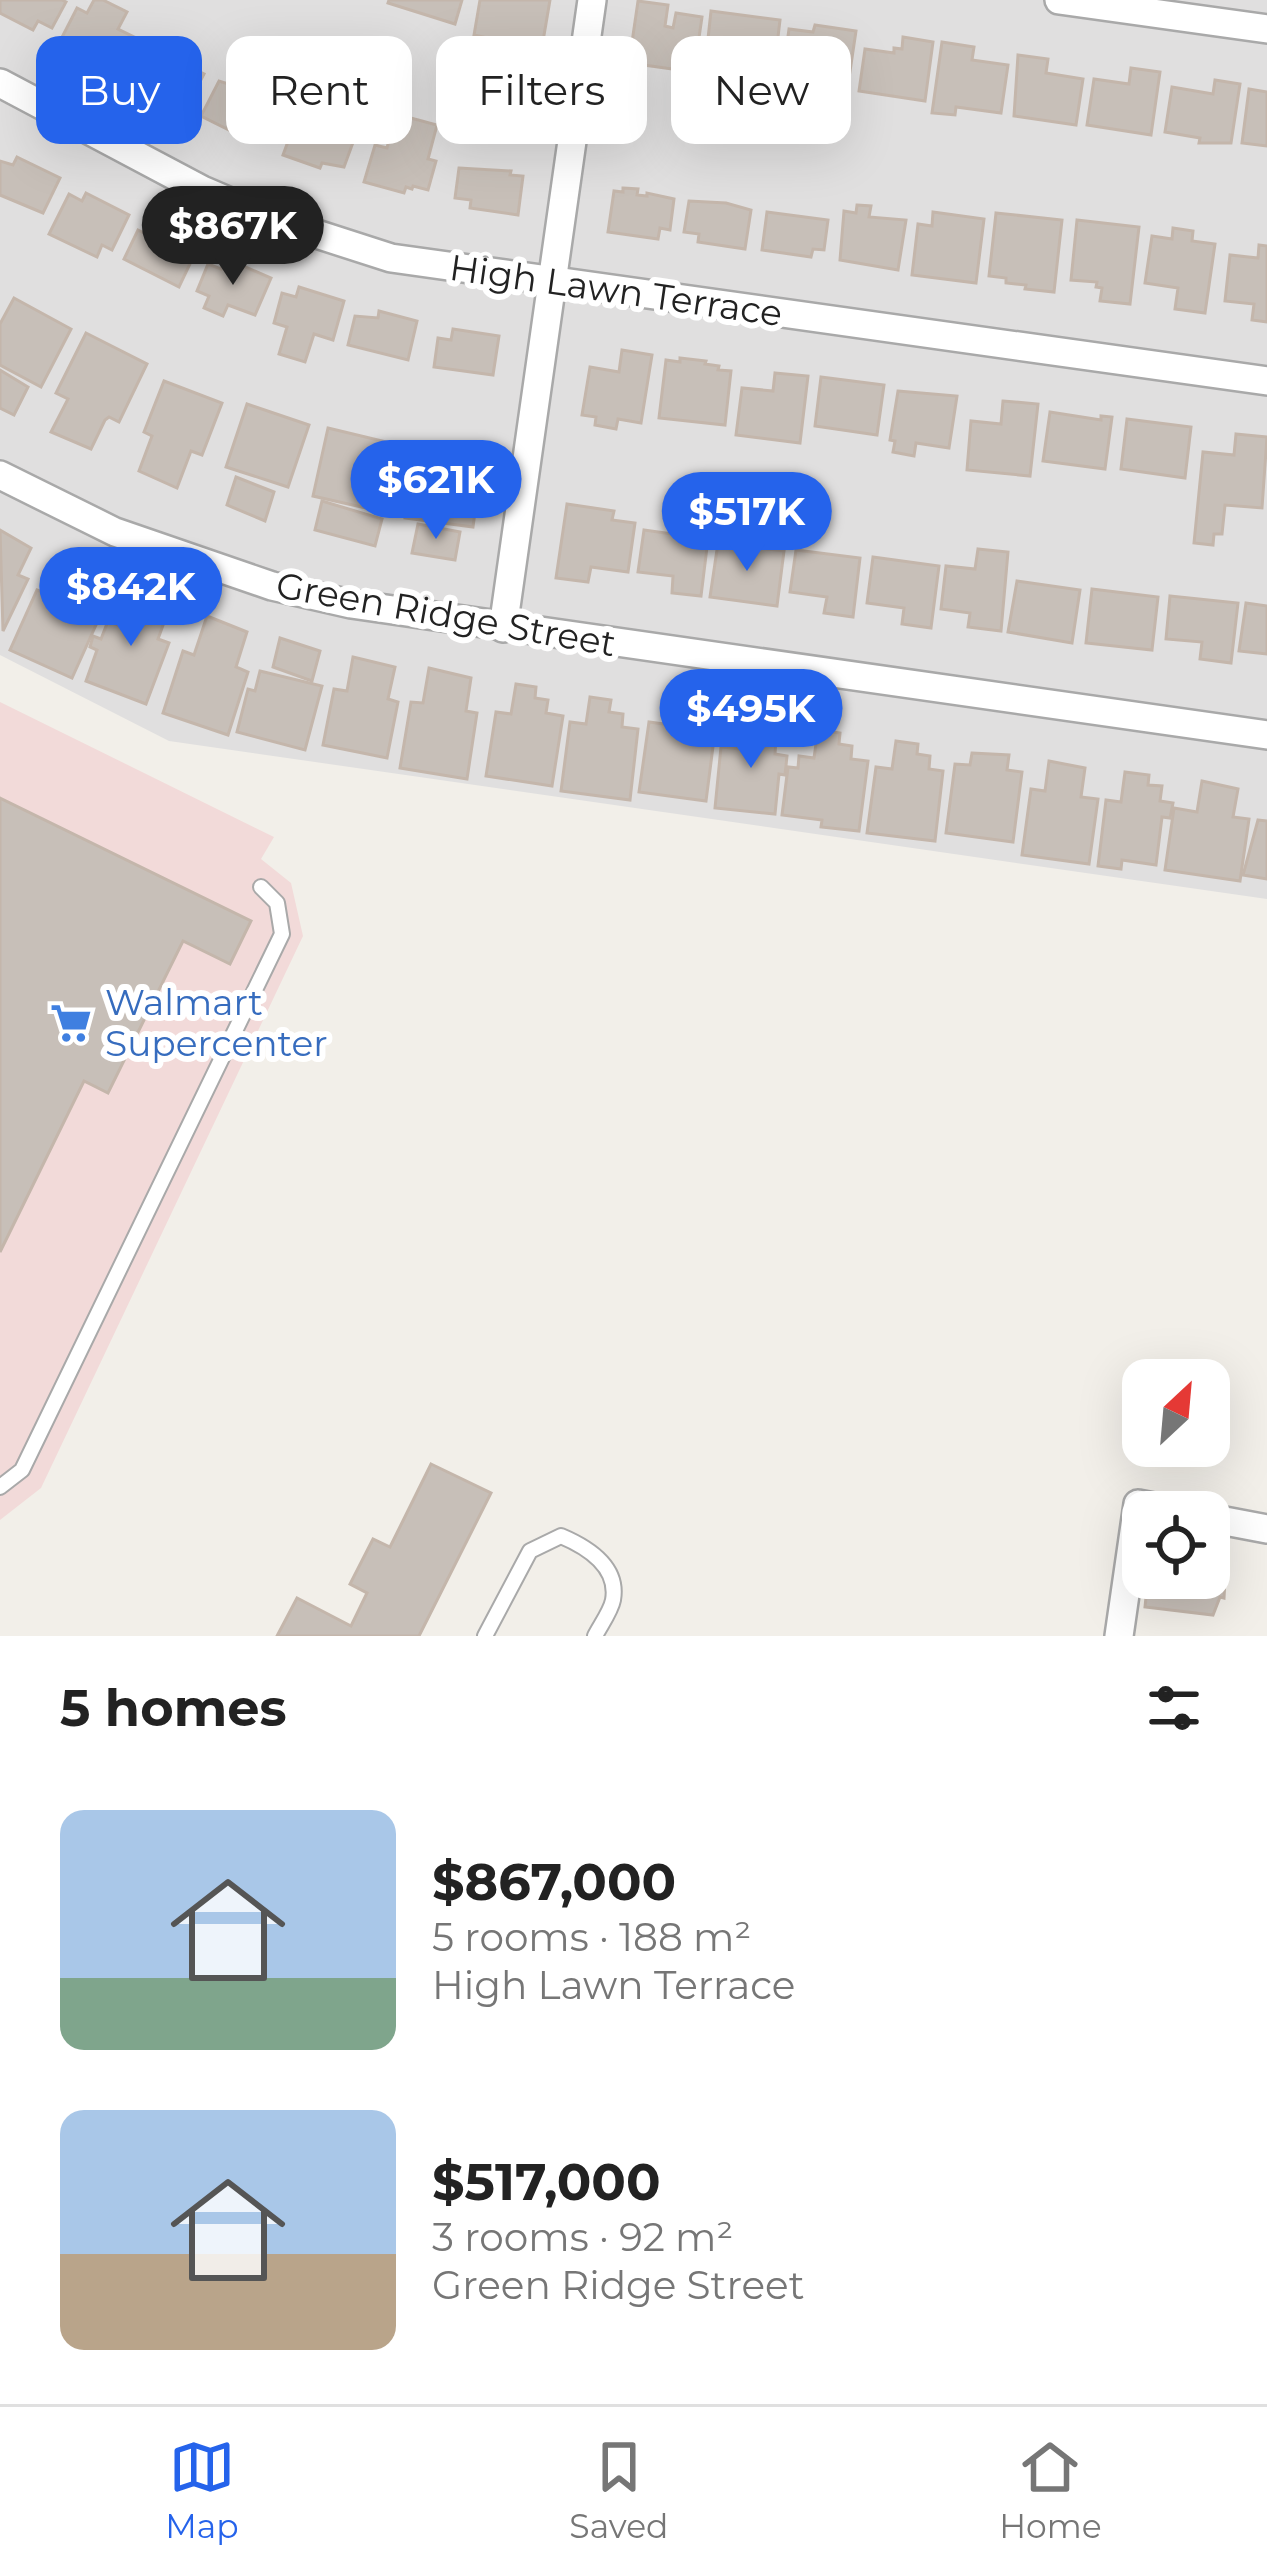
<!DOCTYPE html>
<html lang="en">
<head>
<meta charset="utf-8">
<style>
  :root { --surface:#fff; --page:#f2f2f2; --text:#222; --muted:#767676; --line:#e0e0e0; --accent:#2563eb }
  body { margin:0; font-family:Montserrat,sans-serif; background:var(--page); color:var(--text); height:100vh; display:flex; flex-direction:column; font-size:45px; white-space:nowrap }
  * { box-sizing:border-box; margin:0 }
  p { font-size:39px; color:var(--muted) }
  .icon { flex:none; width:66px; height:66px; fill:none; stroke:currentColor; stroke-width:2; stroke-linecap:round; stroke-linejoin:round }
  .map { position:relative; height:1636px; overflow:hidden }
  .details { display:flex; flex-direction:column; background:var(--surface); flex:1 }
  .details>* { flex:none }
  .banner { position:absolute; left:36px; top:36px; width:1197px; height:108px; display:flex; gap:24px }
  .needle { width:78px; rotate:26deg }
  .controls { position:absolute; left:1122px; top:1359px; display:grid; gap:24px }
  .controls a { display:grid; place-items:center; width:108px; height:108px; border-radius:24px; background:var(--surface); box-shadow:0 12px 48px #0002; font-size:60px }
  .price { position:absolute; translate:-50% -102px; padding:0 27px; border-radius:42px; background:var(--accent); color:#fff; font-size:39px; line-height:78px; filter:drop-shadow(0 3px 6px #0008) }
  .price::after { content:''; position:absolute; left:50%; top:72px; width:36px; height:27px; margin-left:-18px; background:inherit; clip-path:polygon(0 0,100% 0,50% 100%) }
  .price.current { background:#222; color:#fff }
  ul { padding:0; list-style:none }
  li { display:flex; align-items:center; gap:36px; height:300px; padding:0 60px }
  li span { display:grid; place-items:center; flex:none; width:336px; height:240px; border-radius:24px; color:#555 }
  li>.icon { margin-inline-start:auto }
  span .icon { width:144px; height:144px; fill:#fffc; stroke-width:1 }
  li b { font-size:51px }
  h2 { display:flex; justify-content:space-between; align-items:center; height:144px; padding:0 60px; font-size:51px }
  .pill { padding:0 42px; border-radius:24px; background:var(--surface); box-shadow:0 12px 48px #0002; font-size:42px; line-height:108px }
  .pill.current { background:var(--accent); color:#fff }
  .dock { display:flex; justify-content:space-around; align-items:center; height:168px; border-top:3px solid var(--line); background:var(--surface); font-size:33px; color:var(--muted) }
  .dock a { display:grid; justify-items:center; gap:6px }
  .dock .current { color:var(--accent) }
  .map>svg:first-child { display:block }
  .residential { fill:#e0dfdf }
  .commercial { fill:#f2dad9 }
  .building { fill:#c7bfb8; stroke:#c4b6ab; stroke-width:3 }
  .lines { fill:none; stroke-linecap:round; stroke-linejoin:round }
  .lane-casing { stroke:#a9a9a9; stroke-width:18 }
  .street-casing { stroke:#a9a9a9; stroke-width:32 }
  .lane { stroke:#fff; stroke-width:14 }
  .street { stroke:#fff; stroke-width:27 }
  .labels { text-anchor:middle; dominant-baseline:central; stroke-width:12; stroke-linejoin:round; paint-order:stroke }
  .street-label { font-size:36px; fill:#222; stroke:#fff }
  .shop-label { font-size:36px; fill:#366cbe; stroke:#fff; text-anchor:start }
</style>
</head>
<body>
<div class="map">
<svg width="1267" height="1636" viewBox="0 0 1267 1636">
  <rect width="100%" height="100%" fill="#f2efe9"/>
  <path class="residential" d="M 0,0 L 1267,0 L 1267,899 L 169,741 L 0,655 Z"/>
  <path class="commercial" d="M 0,702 L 274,837 L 261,859 L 291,883 L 303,936 L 41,1488 L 0,1520 Z"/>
  <g class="building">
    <path d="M 0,0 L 62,0 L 66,2 L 52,28 L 38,21 L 33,30 L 0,13 Z"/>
    <path d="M 94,0 L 103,0 L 127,12 L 118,29 L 134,37 L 120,64 L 99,57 L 96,62 L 59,43 L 77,8 L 87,13 Z"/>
    <path d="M 389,0 L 462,0 L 455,24 L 388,3 Z"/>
    <path d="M 480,0 L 550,0 L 542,47 L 528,45 L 525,61 L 484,53 L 487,38 L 474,35 Z"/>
    <path d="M 638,1 L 668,5 L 665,26 L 673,28 L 676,13 L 702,17 L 694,72 L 629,63 Z"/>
    <path d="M 711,11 L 780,20 L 772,88 L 719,81 L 723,50 L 707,48 Z"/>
    <path d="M 815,25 L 856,31 L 849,78 L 826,75 L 823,94 L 781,88 L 789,29 L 813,32 Z"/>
    <path d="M 903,37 L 933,42 L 925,101 L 859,91 L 865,49 L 894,53 L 894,48 L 902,49 Z"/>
    <path d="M 150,42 L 171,52 L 175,44 L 194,53 L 188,66 L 204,74 L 190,101 L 176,93 L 174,97 L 167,93 L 164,98 L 131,81 Z"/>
    <path d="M 942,42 L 974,47 L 972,60 L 1008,65 L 1001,113 L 956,107 L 955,115 L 932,113 Z"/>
    <path d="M 1018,55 L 1048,59 L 1046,73 L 1083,79 L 1076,125 L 1014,116 Z"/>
    <path d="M 1131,68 L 1160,72 L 1151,135 L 1087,125 L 1094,79 L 1129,84 Z"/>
    <path d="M 244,76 L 271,90 L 265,103 L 275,108 L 262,135 L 252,129 L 247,139 L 201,116 L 219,81 L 238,87 Z"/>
    <path d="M 1215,80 L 1240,84 L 1231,143 L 1199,143 L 1200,138 L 1165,132 L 1172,87 L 1213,94 Z"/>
    <path d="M 1249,89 L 1267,92 L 1267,146 L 1242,143 Z"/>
    <path d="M 396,114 L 437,125 L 428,159 L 436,161 L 428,190 L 413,186 L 412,189 L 406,187 L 404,193 L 364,182 L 375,145 L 387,148 Z"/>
    <path d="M 297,117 L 355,137 L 344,167 L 322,163 L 320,168 L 283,155 Z"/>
    <path d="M 17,157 L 60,178 L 43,213 L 0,195 L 0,161 L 13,165 Z"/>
    <path d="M 459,168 L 511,171 L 510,175 L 523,176 L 518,215 L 470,208 L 471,200 L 455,198 Z"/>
    <path d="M 623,188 L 638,189 L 637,195 L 647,196 L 647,193 L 674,199 L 670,230 L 660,228 L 658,239 L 608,232 L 614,191 L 623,192 Z"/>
    <path d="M 86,193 L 129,215 L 112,250 L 102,245 L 97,257 L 49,234 L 69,194 L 82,201 Z"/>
    <path d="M 689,201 L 726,203 L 751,210 L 745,249 L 698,242 L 699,234 L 684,232 Z"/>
    <path d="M 857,205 L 871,206 L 869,217 L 906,220 L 898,270 L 840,260 L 844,211 L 856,213 Z"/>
    <path d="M 767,212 L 828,220 L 824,250 L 813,249 L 811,257 L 762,250 Z"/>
    <path d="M 933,212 L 984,219 L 976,283 L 912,275 L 918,224 L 932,226 Z"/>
    <path d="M 996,213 L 1062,220 L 1054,292 L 1025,289 L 1026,285 L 1006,283 L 1006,278 L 989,276 Z"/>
    <path d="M 1077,220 L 1139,227 L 1130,304 L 1100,301 L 1102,288 L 1096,287 L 1097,282 L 1071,280 Z"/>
    <path d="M 1173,228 L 1193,231 L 1192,241 L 1215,244 L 1205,313 L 1175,309 L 1178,288 L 1145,283 L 1152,236 L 1172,239 Z"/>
    <path d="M 138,230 L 150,236 L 152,233 L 159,236 L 161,232 L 197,249 L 179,287 L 124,259 Z"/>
    <path d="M 1259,245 L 1267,246 L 1267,322 L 1252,320 L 1254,304 L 1225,301 L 1230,255 L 1258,258 Z"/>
    <path d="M 234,262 L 271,278 L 255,315 L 228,305 L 223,316 L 204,308 L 209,296 L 197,291 L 208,264 L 221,269 L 223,264 L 231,267 Z"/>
    <path d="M 299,287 L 344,301 L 333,340 L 314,334 L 305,362 L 279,354 L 287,327 L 274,323 L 282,293 L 296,297 Z"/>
    <path d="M 14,298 L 71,329 L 41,387 L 0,365 L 0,324 Z"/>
    <path d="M 379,311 L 417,321 L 408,360 L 348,345 L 355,316 L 378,318 Z"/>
    <path d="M 453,329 L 499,336 L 493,375 L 434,367 L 438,338 L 451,340 Z"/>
    <path d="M 86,333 L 147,364 L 119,422 L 109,417 L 105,420 L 91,449 L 51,432 L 68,399 L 56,393 Z"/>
    <path d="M 622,350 L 652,355 L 641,423 L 618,419 L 616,429 L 595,425 L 596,417 L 582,415 L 590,367 L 619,372 Z"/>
    <path d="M 680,358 L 706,361 L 705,364 L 719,366 L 718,370 L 731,371 L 725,425 L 659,418 L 666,360 L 680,362 Z"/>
    <path d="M 0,370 L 28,387 L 14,415 L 0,408 Z"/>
    <path d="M 775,373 L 808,376 L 800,443 L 736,435 L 742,388 L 773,391 Z"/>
    <path d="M 821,377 L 884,385 L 877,435 L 815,426 Z"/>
    <path d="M 164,381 L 222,403 L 202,455 L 191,451 L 177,488 L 139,471 L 152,436 L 144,432 Z"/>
    <path d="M 898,391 L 957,396 L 949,448 L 916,443 L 914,456 L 893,452 L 895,441 L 890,440 Z"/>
    <path d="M 1003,401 L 1038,404 L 1030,476 L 967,470 L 971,421 L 1001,424 Z"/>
    <path d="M 247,404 L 309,425 L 288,487 L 226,467 Z"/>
    <path d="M 1050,412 L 1101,420 L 1101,416 L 1112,417 L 1105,469 L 1043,461 Z"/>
    <path d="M 1127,419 L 1191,427 L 1185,478 L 1121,469 Z"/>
    <path d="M 328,428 L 395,444 L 379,511 L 313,496 Z"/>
    <path d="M 1236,434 L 1267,437 L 1262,508 L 1225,505 L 1222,534 L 1214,534 L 1213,545 L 1194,543 L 1203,452 L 1234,455 Z"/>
    <path d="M 415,450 L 482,459 L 473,527 L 405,518 Z"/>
    <path d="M 236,477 L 274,492 L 265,521 L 227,505 Z"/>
    <path d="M 322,501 L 382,519 L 375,546 L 315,530 Z"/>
    <path d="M 567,504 L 614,511 L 612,520 L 635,523 L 628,572 L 591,567 L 588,582 L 556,578 Z"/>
    <path d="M 418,524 L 460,532 L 455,560 L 412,553 Z"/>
    <path d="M 0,530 L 31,548 L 18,575 L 28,579 L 3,631 Z"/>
    <path d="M 644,530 L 708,539 L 701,596 L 672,593 L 673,576 L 638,572 Z"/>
    <path d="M 718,543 L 784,551 L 777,606 L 710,597 Z"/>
    <path d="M 978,549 L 1008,552 L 1001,631 L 968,627 L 970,613 L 941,609 L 946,566 L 975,569 Z"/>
    <path d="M 796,550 L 860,558 L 853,617 L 824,613 L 827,597 L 790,592 Z"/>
    <path d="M 873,557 L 939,566 L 931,628 L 902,624 L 904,608 L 867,603 Z"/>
    <path d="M 63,560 L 100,579 L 86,610 L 100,616 L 72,678 L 10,650 L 37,590 L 47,594 Z"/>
    <path d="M 1017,581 L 1080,590 L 1072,643 L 1008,632 Z"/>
    <path d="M 132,589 L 170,606 L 158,639 L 169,643 L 146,704 L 86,681 L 97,650 L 90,647 L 93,636 L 101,639 L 108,621 L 118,625 Z"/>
    <path d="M 1092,589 L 1158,597 L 1152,650 L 1086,643 Z"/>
    <path d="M 1170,596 L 1238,603 L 1231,663 L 1200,659 L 1202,642 L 1166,639 Z"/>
    <path d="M 1246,603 L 1267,606 L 1267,654 L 1239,651 Z"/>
    <path d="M 207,616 L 247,632 L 236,667 L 248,672 L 228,735 L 163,713 L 183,651 L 194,655 Z"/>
    <path d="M 280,638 L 320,651 L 312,681 L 273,667 Z"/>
    <path d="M 353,657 L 395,667 L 388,699 L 398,702 L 387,758 L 323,745 L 334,689 L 347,691 Z"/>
    <path d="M 429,668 L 471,678 L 466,711 L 477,713 L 467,779 L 400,768 L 411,702 L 423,703 Z"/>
    <path d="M 260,671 L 322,686 L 305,750 L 237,732 L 248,689 L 255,691 Z"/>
    <path d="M 516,684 L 536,687 L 535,698 L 548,700 L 546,713 L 563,716 L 552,786 L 486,776 L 496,712 L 511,714 Z"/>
    <path d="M 590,697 L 611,700 L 609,712 L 623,714 L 622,727 L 638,729 L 630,800 L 561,791 L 570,722 L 586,724 Z"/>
    <path d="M 682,710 L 702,713 L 700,729 L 715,731 L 706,801 L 639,792 L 649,722 L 664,724 L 666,711 Z"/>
    <path d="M 744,719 L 777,724 L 775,754 L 787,756 L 785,775 L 779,774 L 775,814 L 715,808 L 721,747 L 741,749 Z"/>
    <path d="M 818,730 L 840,733 L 839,744 L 852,746 L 851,759 L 868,761 L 859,831 L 821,827 L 822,820 L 782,815 L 788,767 L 798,768 L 799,756 L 814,758 Z"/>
    <path d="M 896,741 L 918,744 L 917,754 L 930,756 L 929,769 L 943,771 L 935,841 L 867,833 L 876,767 L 892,769 Z"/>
    <path d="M 972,753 L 1009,755 L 1007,770 L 1022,772 L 1013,842 L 946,833 L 955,764 L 970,765 Z"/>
    <path d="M 1049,761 L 1085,768 L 1081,797 L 1098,799 L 1089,864 L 1022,855 L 1031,789 L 1045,791 Z"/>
    <path d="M 1125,772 L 1149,775 L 1148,785 L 1162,786 L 1160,801 L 1173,803 L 1170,818 L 1162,817 L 1156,865 L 1122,860 L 1121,869 L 1098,866 L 1106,800 L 1121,802 Z"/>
    <path d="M 1202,781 L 1238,789 L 1233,817 L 1249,819 L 1240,881 L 1165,870 L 1174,808 L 1197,812 Z"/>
    <path d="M 0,798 L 251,921 L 230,964 L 183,941 L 108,1093 L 84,1081 L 0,1252 Z"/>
    <path d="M 1258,820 L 1267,821 L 1267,879 L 1243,875 Z"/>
    <path d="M 431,1464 L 491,1493 L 419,1636 L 277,1636 L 297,1598 L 351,1626 L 367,1593 L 350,1584 L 373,1539 L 390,1547 Z"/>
    <path d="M 1209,1559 L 1226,1561 L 1224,1598 L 1220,1597 L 1213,1615 L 1145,1607 L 1148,1578 L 1209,1578 Z"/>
  </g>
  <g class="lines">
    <g class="lane-casing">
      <g id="lane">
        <path d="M 0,1487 L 22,1470 L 282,934 L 277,903 L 261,887"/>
        <path d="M 485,1636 L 530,1551 L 561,1536 C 587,1547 619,1566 613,1600 C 611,1611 600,1626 595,1636"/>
      </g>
    </g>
    <g class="street-casing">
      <g id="street">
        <path d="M 1059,0 L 1267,29"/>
        <path d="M 0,83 L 202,190 L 270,219 L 391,258 L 1267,381"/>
        <path d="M 0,475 L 115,532 L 272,586 L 351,604 L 1267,735"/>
        <path d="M 503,628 L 592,0"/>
        <path d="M 1209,1518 L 1267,1529"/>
        <path d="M 1119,1636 L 1138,1504 L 1180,1512"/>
      </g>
    </g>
    <use href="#lane" class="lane"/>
    <use href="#street" class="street"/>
  </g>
  <defs>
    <g id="supermarket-bare" transform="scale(3.24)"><path d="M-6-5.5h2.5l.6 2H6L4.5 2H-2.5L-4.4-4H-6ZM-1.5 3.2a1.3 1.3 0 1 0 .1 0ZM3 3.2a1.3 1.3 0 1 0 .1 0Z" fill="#3f7fe0" stroke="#fff" stroke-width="2.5" paint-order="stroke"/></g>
  </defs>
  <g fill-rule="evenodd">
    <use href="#supermarket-bare" x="71" y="1023"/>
  </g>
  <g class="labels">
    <g class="street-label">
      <text transform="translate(616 290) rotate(8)">High Lawn Terrace</text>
      <text transform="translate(446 614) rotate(10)">Green Ridge Street</text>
    </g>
    <g class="shop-label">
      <text x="105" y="1002">Walmart<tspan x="105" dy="41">Supercenter</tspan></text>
    </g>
  </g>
</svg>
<div class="controls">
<a><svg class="needle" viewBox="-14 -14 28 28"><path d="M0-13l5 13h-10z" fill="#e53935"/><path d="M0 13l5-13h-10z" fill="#767676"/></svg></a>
<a><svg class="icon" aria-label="locate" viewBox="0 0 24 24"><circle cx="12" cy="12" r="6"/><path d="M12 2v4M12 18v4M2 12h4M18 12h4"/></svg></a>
</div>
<b class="price current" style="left:233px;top:288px">$867K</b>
<b class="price" style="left:436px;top:542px">$621K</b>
<b class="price" style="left:747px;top:574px">$517K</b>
<b class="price" style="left:131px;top:649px">$842K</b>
<b class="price" style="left:751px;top:771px">$495K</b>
<div class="banner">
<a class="pill current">Buy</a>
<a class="pill">Rent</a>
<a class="pill">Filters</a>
<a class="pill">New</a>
</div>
</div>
<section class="details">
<h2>5 homes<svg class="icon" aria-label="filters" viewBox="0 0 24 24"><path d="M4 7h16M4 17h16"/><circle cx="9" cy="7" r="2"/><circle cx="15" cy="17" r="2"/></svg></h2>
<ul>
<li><span style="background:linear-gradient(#a9c7e8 70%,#7fa58c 0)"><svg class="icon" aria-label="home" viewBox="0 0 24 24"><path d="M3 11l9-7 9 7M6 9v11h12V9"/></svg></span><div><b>$867,000</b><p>5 rooms · 188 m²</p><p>High Lawn Terrace</p></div></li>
<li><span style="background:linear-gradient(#a9c7e8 60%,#b9a48a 0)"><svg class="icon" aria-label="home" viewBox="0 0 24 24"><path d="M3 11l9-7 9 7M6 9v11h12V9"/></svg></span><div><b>$517,000</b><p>3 rooms · 92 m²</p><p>Green Ridge Street</p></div></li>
</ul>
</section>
<nav class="dock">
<a class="current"><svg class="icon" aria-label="map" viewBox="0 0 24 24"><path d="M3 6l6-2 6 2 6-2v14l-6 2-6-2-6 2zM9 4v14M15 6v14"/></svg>Map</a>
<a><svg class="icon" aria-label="saved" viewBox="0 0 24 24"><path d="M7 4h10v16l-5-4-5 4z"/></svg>Saved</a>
<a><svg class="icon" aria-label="home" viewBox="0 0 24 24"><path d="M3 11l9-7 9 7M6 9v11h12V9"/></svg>Home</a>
</nav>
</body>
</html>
